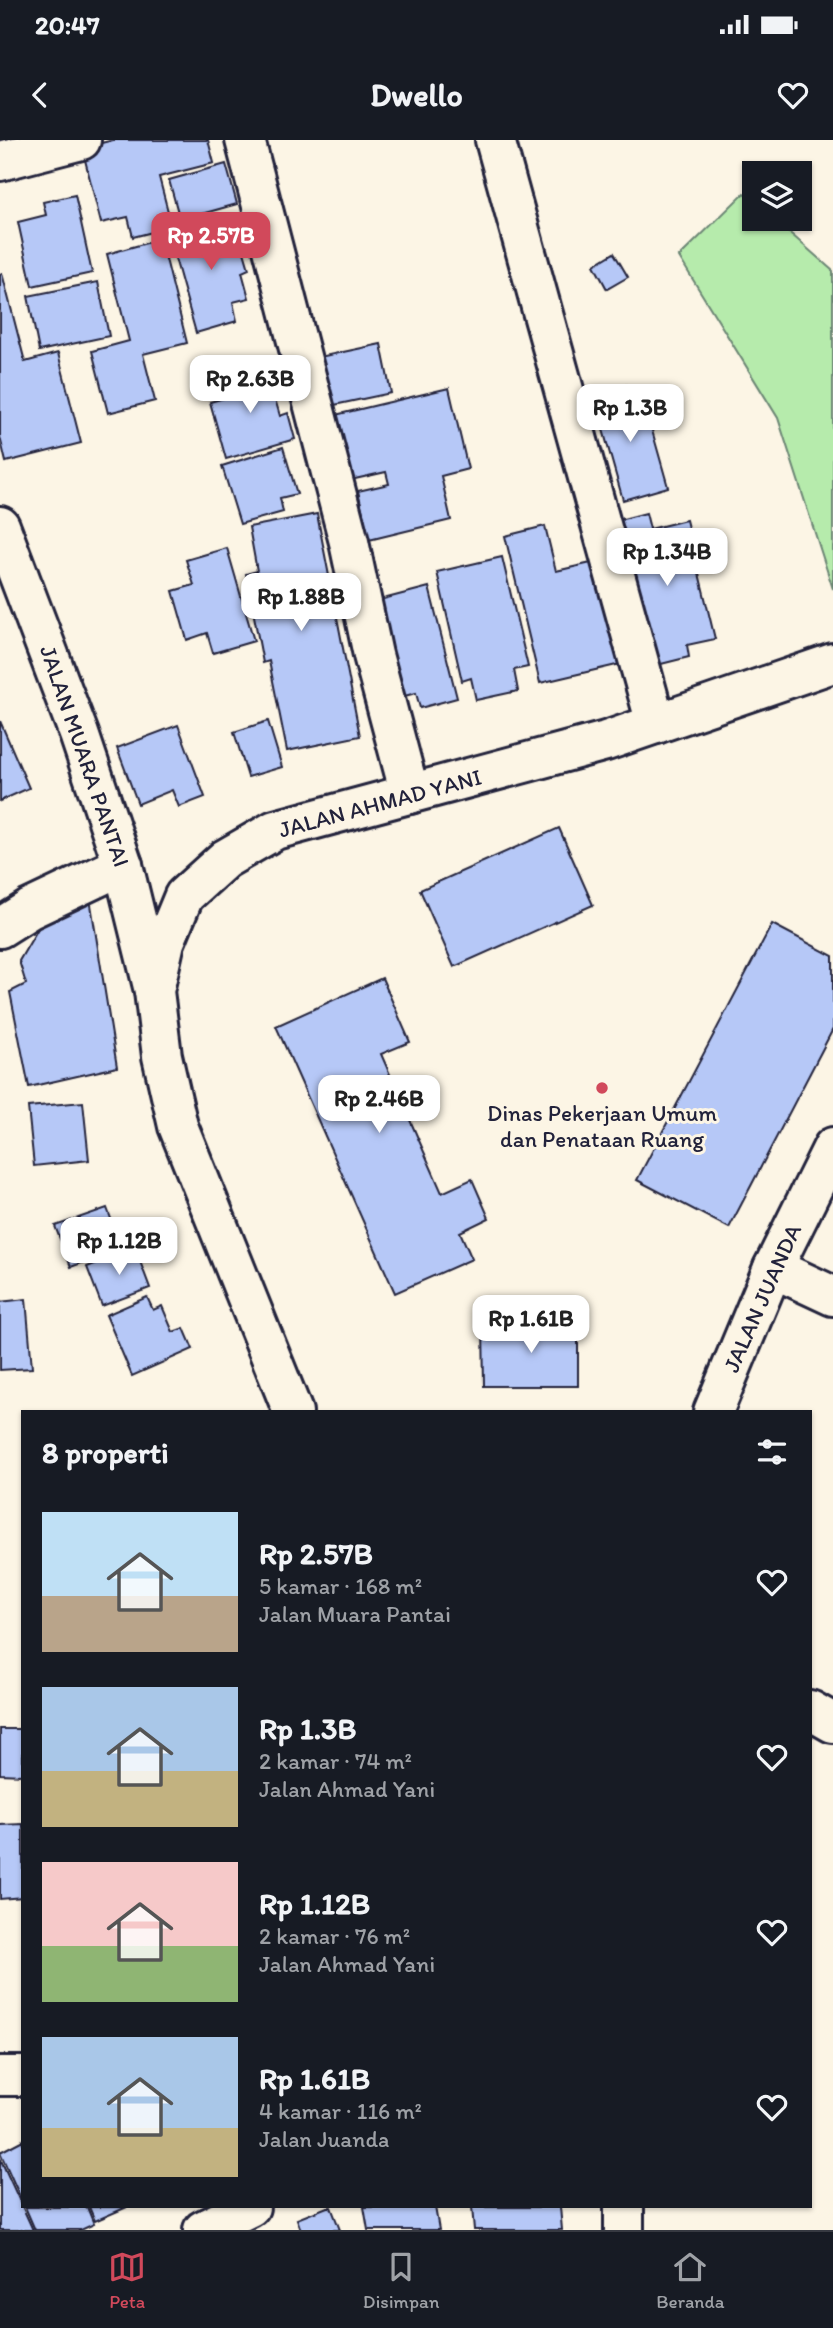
<!DOCTYPE html>
<html lang="id">
<head>
<meta charset="utf-8">
<style>
  :root { --surface:#171b24; --page:#242831; --text:#f1f3f6; --muted:#9ea1a6; --line:#363941; --accent:#d1495b }
  body { margin:0; font-family:Itim,sans-serif; background:var(--page); color:var(--text); height:100vh; display:flex; flex-direction:column; font-size:26px; white-space:nowrap }
  * { box-sizing:border-box; margin:0 }
  p { font-size:23px; color:var(--muted) }
  .icon { flex:none; width:38px; height:38px; fill:none; stroke:currentColor; stroke-width:2; stroke-linecap:round; stroke-linejoin:round }
  .map { position:relative; flex:1; overflow:hidden }
  .sheet { position:absolute; left:21px; top:1270px; width:791px; height:798px; display:flex; flex-direction:column; background:var(--surface); border-radius:0px; box-shadow:0 2px 5px #0004 }
  .sheet>* { flex:none }
  .fabs { position:absolute; left:742px; top:21px; display:grid; gap:14px }
  .fabs a { display:grid; place-items:center; width:70px; height:70px; border-radius:0px; background:var(--surface); box-shadow:0 2px 5px #0004; font-size:35px }
  .price { position:absolute; translate:-50% -60px; padding:0 16px; border-radius:14px; background:#fff; color:#222; font-size:23px; line-height:46px; filter:drop-shadow(0 2px 4px #0008) }
  .price::after { content:''; position:absolute; left:50%; top:42px; width:21px; height:16px; margin-left:-10px; background:inherit; clip-path:polygon(0 0,100% 0,50% 100%) }
  .price.on { background:var(--accent); color:#fff }
  ul { padding:0; list-style:none }
  li { display:flex; align-items:center; gap:21px; height:175px; padding:0 21px }
  li span { display:grid; place-items:center; flex:none; width:196px; height:140px; border-radius:0px; color:#555 }
  li>.icon { margin-inline-start:auto }
  span .icon { width:84px; height:84px; fill:#fffc; stroke-width:1 }
  li b { font-size:30px }
  h2 { display:flex; justify-content:space-between; align-items:center; height:84px; padding:0 21px; font-size:30px }
  .status { display:flex; justify-content:space-between; align-items:center; height:49px; padding:0 35px; background:var(--surface); direction:ltr }
  .status svg { height:19px; fill:currentColor }
  header { display:flex; justify-content:space-between; align-items:center; height:91px; padding:0 21px; background:var(--surface); font-size:32px; font-weight:700 }
  .dock { display:flex; justify-content:space-around; align-items:center; height:98px; border-top:2px solid var(--line); background:var(--surface); font-size:19px; color:var(--muted) }
  .dock a { display:grid; justify-items:center; gap:4px }
  .dock .on { color:var(--accent) }
  .map>svg:first-child { display:block }
  .green { fill:#b6ebac; stroke:#6c8674; stroke-width:2 }
  .building { fill:#b6c8f7; stroke:#22223b; stroke-width:2 }
  .lines { fill:none; stroke-linecap:round; stroke-linejoin:round }
  .minor-casing { stroke:#22223b; stroke-width:44 }
  .highway-casing { stroke:#22223b; stroke-width:44 }
  .minor { stroke:#fcf5e5; stroke-width:38 }
  .highway { stroke:#fcf5e5; stroke-width:38 }
  .poi-dot { fill:#d1495b; stroke:#fcf5e5; stroke-width:2.5 }
  .labels { text-anchor:middle; dominant-baseline:central; stroke-width:6; stroke-linejoin:round; paint-order:stroke }
  .street-label { font-size:23px; fill:#22223b; stroke:#fcf5e5 }
  .poi-label { font-size:23px; fill:#22223b; stroke:#fcf5e5 }
</style>
</head>
<body>
<div class="status"><b>20:47</b><svg viewBox="0 0 49 12"><path d="M0 12V9h3v3zM5 12V6h3v6zM10 12V3h3v9zM15 12V0h3v12zM26 1h20v11H26zM47 4h2v5h-2z"/></svg></div>
<header><svg class="icon" aria-label="back" viewBox="0 0 24 24"><path d="M15 5l-7 7 7 7"/></svg>Dwello<svg class="icon" aria-label="heart" viewBox="0 0 24 24"><path d="M12 20l-8-8c-3-5 5-10 8-4 3-6 11-1 8 4z"/></svg></header>
<div class="map">
<svg width="833" height="2090" viewBox="0 0 833 2090">
  <rect width="100%" height="100%" fill="#fcf5e5"/>
  <filter id="ink" filterUnits="userSpaceOnUse"><feTurbulence type="fractalNoise" baseFrequency=".0143" numOctaves="2"/><feDisplacementMap in="SourceGraphic" scale="14" xChannelSelector="R" yChannelSelector="G"/><feConvolveMatrix kernelMatrix="1 2 1 2 8 2 1 2 1" color-interpolation-filters="sRGB"/></filter>
  <g filter="url(#ink)">
    <path class="green" d="M 744,53 L 754,61 L 754,79 L 774,79 L 833,131 L 833,449 L 778,278 L 679,117 Z"/>
    <g class="building">
      <path d="M 113,0 L 208,0 L 214,23 L 159,37 L 172,87 L 133,97 L 128,77 L 101,83 L 82,8 Z"/>
      <path d="M 226,24 L 237,64 L 180,80 L 169,40 Z"/>
      <path d="M 75,55 L 92,133 L 32,146 L 18,82 L 46,75 L 43,62 Z"/>
      <path d="M 226,76 L 232,96 L 239,95 L 249,129 L 242,132 L 249,158 L 233,162 L 237,181 L 196,193 L 168,93 Z"/>
      <path d="M 161,99 L 187,203 L 143,214 L 155,261 L 108,273 L 92,211 L 129,201 L 107,114 Z"/>
      <path d="M 614,113 L 628,137 L 607,149 L 594,125 Z"/>
      <path d="M 2,133 L 25,222 L 58,213 L 81,303 L 6,322 L 0,297 L 0,134 Z"/>
      <path d="M 98,142 L 109,196 L 39,211 L 28,156 Z"/>
      <path d="M 381,204 L 391,253 L 320,268 L 310,219 Z"/>
      <path d="M 266,228 L 280,276 L 288,273 L 295,299 L 226,319 L 210,262 L 224,258 L 220,242 Z"/>
      <path d="M 626,245 L 634,273 L 646,269 L 668,347 L 623,360 L 593,254 Z"/>
      <path d="M 449,248 L 468,329 L 441,336 L 451,380 L 369,400 L 358,351 L 389,344 L 386,332 L 346,341 L 331,276 Z"/>
      <path d="M 283,307 L 297,354 L 280,358 L 283,372 L 240,384 L 222,326 Z"/>
      <path d="M 646,373 L 650,389 L 686,380 L 715,499 L 687,505 L 689,517 L 653,526 L 619,380 Z"/>
      <path d="M 317,374 L 360,596 L 287,611 L 269,521 L 263,523 L 246,434 L 257,431 L 249,387 Z"/>
      <path d="M 545,386 L 556,431 L 600,421 L 625,523 L 540,543 L 505,396 Z"/>
      <path d="M 227,408 L 254,501 L 213,513 L 207,493 L 187,500 L 173,451 L 194,445 L 186,420 Z"/>
      <path d="M 502,417 L 528,527 L 514,530 L 518,551 L 476,560 L 471,538 L 462,541 L 437,432 Z"/>
      <path d="M 429,447 L 457,558 L 420,568 L 416,553 L 393,559 L 368,463 Z"/>
      <path d="M 0,581 L 29,648 L 0,661 Z"/>
      <path d="M 268,581 L 282,627 L 248,637 L 234,592 Z"/>
      <path d="M 178,585 L 205,657 L 179,667 L 172,650 L 138,664 L 117,608 Z"/>
      <path d="M 559,688 L 593,765 L 454,827 L 420,750 Z"/>
      <path d="M 89,752 L 117,927 L 29,947 L 10,852 L 26,844 L 19,821 L 50,768 Z"/>
      <path d="M 772,784 L 833,816 L 833,889 L 729,1088 L 637,1040 Z"/>
      <path d="M 382,838 L 410,902 L 381,914 L 442,1053 L 472,1039 L 489,1078 L 460,1092 L 472,1119 L 395,1153 L 276,886 Z"/>
      <path d="M 83,962 L 89,1020 L 34,1026 L 28,967 Z"/>
      <path d="M 107,1068 L 122,1108 L 71,1127 L 55,1086 Z"/>
      <path d="M 135,1108 L 150,1148 L 102,1166 L 87,1127 Z"/>
      <path d="M 147,1157 L 153,1170 L 162,1166 L 173,1192 L 184,1188 L 193,1209 L 132,1236 L 106,1175 Z"/>
      <path d="M 26,1159 L 32,1228 L 0,1230 L 0,1162 Z"/>
      <path d="M 578,1183 L 578,1246 L 484,1246 L 483,1184 Z"/>
      <path d="M 0,1589 L 23,1589 L 23,1635 L 0,1634 Z"/>
      <path d="M 23,1684 L 23,1757 L 0,1759 L 0,1685 Z"/>
      <path d="M 23,2000 L 23,2063 L 0,2012 Z"/>
      <path d="M 0,2018 L 33,2090 L 0,2090 Z"/>
      <path d="M 25,2067 L 87,2067 L 94,2084 L 81,2090 L 35,2090 Z"/>
      <path d="M 89,2067 L 127,2067 L 95,2081 Z"/>
      <path d="M 327,2067 L 331,2067 L 340,2090 L 301,2090 L 297,2079 Z"/>
      <path d="M 364,2067 L 435,2067 L 439,2090 L 368,2090 Z"/>
      <path d="M 472,2067 L 560,2067 L 562,2090 L 474,2090 Z"/>
    </g>
    <g class="lines">
      <g class="minor-casing">
        <g id="minor">
          <path d="M 245,0 L 349,402 L 373,515 L 410,654"/>
          <path d="M 495,0 L 656,584"/>
          <path d="M 0,21 L 81,0"/>
          <path d="M 0,386 L 79,594 L 123,725 L 154,851"/>
          <path d="M 0,788 L 30,769 L 123,725"/>
          <path d="M 773,1128 L 833,1156"/>
          <path d="M 713,1272 L 773,1128 L 833,1007"/>
          <path d="M 810,1570 L 833,1583"/>
          <path d="M 0,1936 L 23,1936"/>
          <path d="M 624,2090 L 624,2067"/>
        </g>
      </g>
      <g class="highway-casing">
        <g id="highway">
          <path d="M 293,1272 L 178,986 L 162,916 L 154,851 L 165,802 L 184,756 L 225,719 L 275,690 L 606,601 L 833,523"/>
          <path d="M 203,2090 L 250,2067"/>
        </g>
      </g>
      <use href="#minor" class="minor"/>
      <use href="#highway" class="highway"/>
    </g>
  </g>
  <circle class="poi-dot" cx="602" cy="948" r="7"/>
  <g class="labels">
    <g class="street-label">
      <text transform="translate(85 616) rotate(71)">JALAN MUARA PANTAI</text>
      <text transform="translate(380 663) rotate(-15)">JALAN AHMAD YANI</text>
      <text transform="translate(762 1158) rotate(-66)">JALAN JUANDA</text>
    </g>
    <g class="poi-label">
      <text x="602" y="973">Dinas Pekerjaan Umum<tspan x="602" dy="26">dan Penataan Ruang</tspan></text>
    </g>
  </g>
</svg>
<div class="fabs">
<a><svg class="icon" aria-label="layers" viewBox="0 0 24 24"><path d="M12 4l9 5-9 5-9-5zM3 14l9 5 9-5"/></svg></a>
</div>
<b class="price on" style="left:211px;top:132px">Rp 2.57B</b>
<b class="price" style="left:250px;top:275px">Rp 2.63B</b>
<b class="price" style="left:630px;top:304px">Rp 1.3B</b>
<b class="price" style="left:667px;top:448px">Rp 1.34B</b>
<b class="price" style="left:301px;top:493px">Rp 1.88B</b>
<b class="price" style="left:379px;top:995px">Rp 2.46B</b>
<b class="price" style="left:119px;top:1137px">Rp 1.12B</b>
<b class="price" style="left:531px;top:1215px">Rp 1.61B</b>
<section class="sheet">
<h2>8 properti<svg class="icon" aria-label="filters" viewBox="0 0 24 24"><path d="M4 7h16M4 17h16"/><circle cx="9" cy="7" r="2"/><circle cx="15" cy="17" r="2"/></svg></h2>
<ul>
<li><span style="background:linear-gradient(#bfe0f5 60%,#b9a48a 0)"><svg class="icon" aria-label="home" viewBox="0 0 24 24"><path d="M3 11l9-7 9 7M6 9v11h12V9"/></svg></span><div><b>Rp 2.57B</b><p>5 kamar · 168 m²</p><p>Jalan Muara Pantai</p></div><svg class="icon" aria-label="heart" viewBox="0 0 24 24"><path d="M12 20l-8-8c-3-5 5-10 8-4 3-6 11-1 8 4z"/></svg></li>
<li><span style="background:linear-gradient(#a9c7e8 60%,#c2b280 0)"><svg class="icon" aria-label="home" viewBox="0 0 24 24"><path d="M3 11l9-7 9 7M6 9v11h12V9"/></svg></span><div><b>Rp 1.3B</b><p>2 kamar · 74 m²</p><p>Jalan Ahmad Yani</p></div><svg class="icon" aria-label="heart" viewBox="0 0 24 24"><path d="M12 20l-8-8c-3-5 5-10 8-4 3-6 11-1 8 4z"/></svg></li>
<li><span style="background:linear-gradient(#f6c9c9 60%,#8fb573 0)"><svg class="icon" aria-label="home" viewBox="0 0 24 24"><path d="M3 11l9-7 9 7M6 9v11h12V9"/></svg></span><div><b>Rp 1.12B</b><p>2 kamar · 76 m²</p><p>Jalan Ahmad Yani</p></div><svg class="icon" aria-label="heart" viewBox="0 0 24 24"><path d="M12 20l-8-8c-3-5 5-10 8-4 3-6 11-1 8 4z"/></svg></li>
<li><span style="background:linear-gradient(#a9c7e8 65%,#c2b280 0)"><svg class="icon" aria-label="home" viewBox="0 0 24 24"><path d="M3 11l9-7 9 7M6 9v11h12V9"/></svg></span><div><b>Rp 1.61B</b><p>4 kamar · 116 m²</p><p>Jalan Juanda</p></div><svg class="icon" aria-label="heart" viewBox="0 0 24 24"><path d="M12 20l-8-8c-3-5 5-10 8-4 3-6 11-1 8 4z"/></svg></li>
</ul>
</section>
</div>
<nav class="dock">
<a class="on"><svg class="icon" aria-label="map" viewBox="0 0 24 24"><path d="M3 6l6-2 6 2 6-2v14l-6 2-6-2-6 2zM9 4v14M15 6v14"/></svg>Peta</a>
<a><svg class="icon" aria-label="saved" viewBox="0 0 24 24"><path d="M7 4h10v16l-5-4-5 4z"/></svg>Disimpan</a>
<a><svg class="icon" aria-label="home" viewBox="0 0 24 24"><path d="M3 11l9-7 9 7M6 9v11h12V9"/></svg>Beranda</a>
</nav>
</body>
</html>
